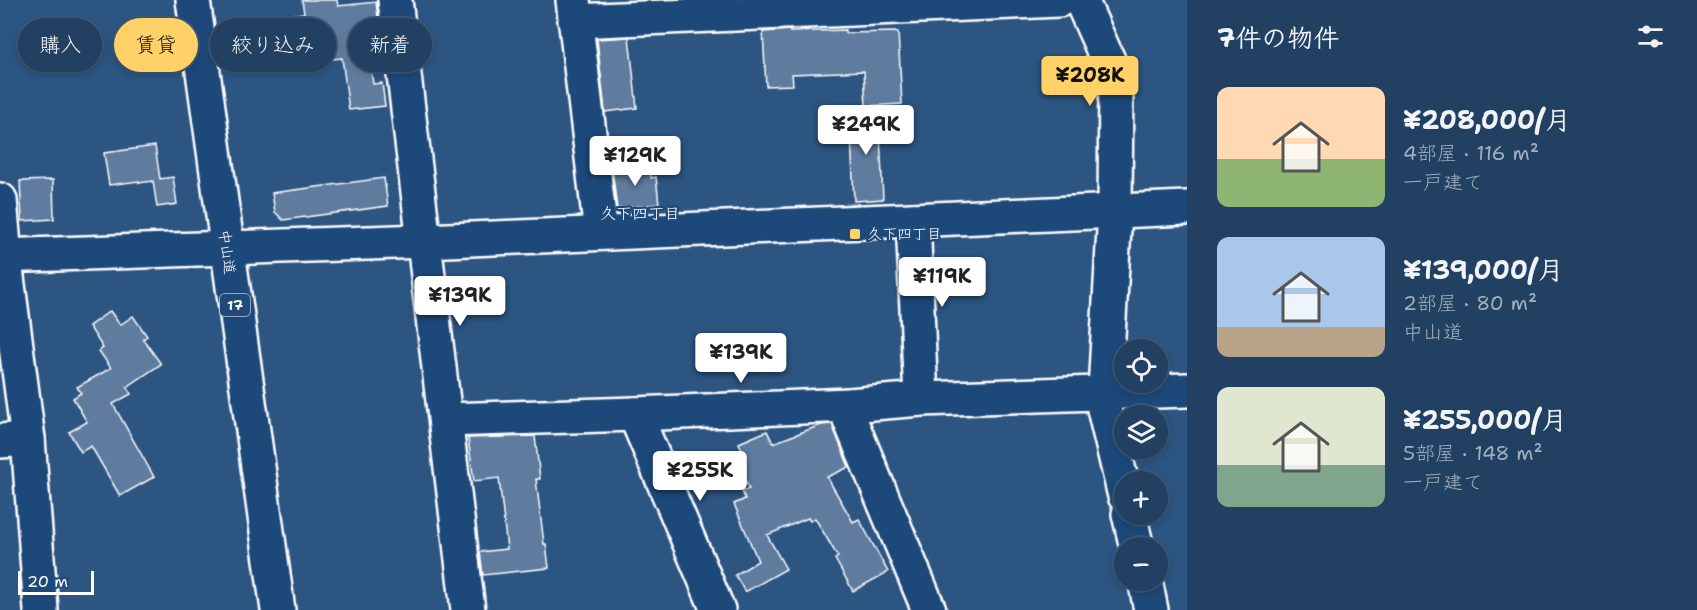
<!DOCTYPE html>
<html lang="ja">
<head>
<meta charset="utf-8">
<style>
  :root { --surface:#214062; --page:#2d4b6b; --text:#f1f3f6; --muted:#a2afbe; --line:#3e5977; --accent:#ffd166 }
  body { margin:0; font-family:"Shantell Sans","Klee One",sans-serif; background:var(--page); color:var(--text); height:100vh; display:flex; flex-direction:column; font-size:22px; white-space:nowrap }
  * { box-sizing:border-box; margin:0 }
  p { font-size:20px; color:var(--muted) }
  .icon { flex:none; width:33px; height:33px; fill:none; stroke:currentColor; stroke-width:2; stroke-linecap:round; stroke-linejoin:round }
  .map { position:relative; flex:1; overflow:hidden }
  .side { display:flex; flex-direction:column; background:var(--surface); width:510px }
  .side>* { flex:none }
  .guide { position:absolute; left:18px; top:18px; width:570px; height:54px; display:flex; gap:12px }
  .controls { position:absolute; left:1114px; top:339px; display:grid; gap:12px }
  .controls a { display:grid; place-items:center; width:54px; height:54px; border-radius:50%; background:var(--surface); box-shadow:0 3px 9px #0003,0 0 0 2px var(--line); font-size:30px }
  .scale { position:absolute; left:18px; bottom:15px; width:76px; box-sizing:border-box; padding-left:6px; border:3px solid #fff; border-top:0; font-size:16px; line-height:21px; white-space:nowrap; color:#fff; -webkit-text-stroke:4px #1f4a7a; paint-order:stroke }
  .price { position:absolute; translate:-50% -51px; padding:0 14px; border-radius:6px; background:#fff; color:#222; font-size:20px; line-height:39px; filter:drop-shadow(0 2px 3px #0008) }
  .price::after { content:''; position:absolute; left:50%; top:36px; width:18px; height:14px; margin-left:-9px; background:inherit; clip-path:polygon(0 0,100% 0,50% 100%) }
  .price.selected { background:var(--accent); color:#111 }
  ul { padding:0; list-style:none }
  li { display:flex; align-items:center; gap:18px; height:150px; padding:0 30px }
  li span { display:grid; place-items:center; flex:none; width:168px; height:120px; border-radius:12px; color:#555 }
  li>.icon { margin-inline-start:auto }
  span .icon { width:72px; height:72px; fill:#fffc; stroke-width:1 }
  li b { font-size:26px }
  h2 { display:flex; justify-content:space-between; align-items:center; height:72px; padding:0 30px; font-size:26px }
  .tag { padding:0 21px; border-radius:27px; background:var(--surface); box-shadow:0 3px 9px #0003,0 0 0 2px var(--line); font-size:21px; line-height:54px }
  .tag.selected { background:var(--accent); color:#111 }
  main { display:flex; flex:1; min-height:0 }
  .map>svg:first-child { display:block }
  .building { fill:#5e7c9f; stroke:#fff; stroke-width:1.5 }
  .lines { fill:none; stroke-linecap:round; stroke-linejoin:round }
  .minor-casing { stroke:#fff; stroke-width:38 }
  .highway-casing { stroke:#fff; stroke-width:38 }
  .minor { stroke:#1f4a7a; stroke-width:33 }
  .highway { stroke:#1f4a7a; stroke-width:33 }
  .poi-dot { fill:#ffd166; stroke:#1f4a7a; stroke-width:2 }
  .labels { text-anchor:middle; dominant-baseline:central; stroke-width:4.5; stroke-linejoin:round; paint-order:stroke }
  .shield { fill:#1f4a7a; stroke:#bcc9d7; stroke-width:1.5 }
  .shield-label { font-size:14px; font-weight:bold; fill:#fff }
  .poi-label { font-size:15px; fill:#fff; stroke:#1f4a7a; text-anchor:start }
  .street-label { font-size:15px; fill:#fff; stroke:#1f4a7a }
  .neighbourhood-label { font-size:16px; fill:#fff; stroke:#1f4a7a }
</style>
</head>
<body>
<main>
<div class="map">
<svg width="1187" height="610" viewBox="0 0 1187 610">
  <rect width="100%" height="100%" fill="#2c5582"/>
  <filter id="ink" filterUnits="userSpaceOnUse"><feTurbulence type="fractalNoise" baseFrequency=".0167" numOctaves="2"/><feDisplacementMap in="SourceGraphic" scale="12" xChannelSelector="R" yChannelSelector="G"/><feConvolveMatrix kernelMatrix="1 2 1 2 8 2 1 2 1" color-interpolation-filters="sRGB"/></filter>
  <g filter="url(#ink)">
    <g class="building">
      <path d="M 302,0 L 337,0 L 338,6 L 376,2 L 380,33 L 366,34 L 373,84 L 382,83 L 385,106 L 349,110 L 342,58 L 257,67 L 251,20 L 304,13 Z"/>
      <path d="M 790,30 L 790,32 L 845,30 L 845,33 L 898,32 L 902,104 L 866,106 L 864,71 L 792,74 L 793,85 L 766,86 L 763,32 Z"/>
      <path d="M 629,37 L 637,108 L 605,112 L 597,39 Z"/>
      <path d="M 879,112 L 883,199 L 854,201 L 850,113 Z"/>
      <path d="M 155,146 L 160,179 L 173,177 L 177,204 L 157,207 L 153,181 L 139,183 L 139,181 L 109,185 L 104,153 Z"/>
      <path d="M 650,164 L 651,178 L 656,177 L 659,204 L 617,209 L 612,168 Z"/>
      <path d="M 384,178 L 388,206 L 283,220 L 275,212 L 272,193 Z"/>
      <path d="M 53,180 L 54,219 L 22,221 L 20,181 Z"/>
      <path d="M 110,311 L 120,325 L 133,316 L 147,336 L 143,339 L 161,364 L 127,387 L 131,394 L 113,404 L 154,477 L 120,496 L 91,446 L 81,452 L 69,432 L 87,422 L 73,398 L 81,393 L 77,387 L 111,368 L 99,351 L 103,348 L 89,326 Z"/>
      <path d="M 832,424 L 849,467 L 827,477 L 853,522 L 859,519 L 888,572 L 853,591 L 835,559 L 838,557 L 815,518 L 810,521 L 808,518 L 767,535 L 786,569 L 745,592 L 735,575 L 758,561 L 734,504 L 745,499 L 742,491 L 749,489 L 737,461 L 745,457 L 739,443 L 767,431 L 773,443 L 821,425 Z"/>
      <path d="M 535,436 L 540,479 L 536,479 L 544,544 L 546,544 L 549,568 L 483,575 L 480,552 L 507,549 L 499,478 L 474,481 L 468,438 Z"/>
    </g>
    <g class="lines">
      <g class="minor-casing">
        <g id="minor">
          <path d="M 395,0 L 468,610"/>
          <path d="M 573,0 L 601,233"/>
          <path d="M 1081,0 L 1116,78 L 1115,211 L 1104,409 L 1125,496"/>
          <path d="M 575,21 L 1059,0"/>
          <path d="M 0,200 L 6,269 L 28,439 L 41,610"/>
          <path d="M 913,220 L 921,399"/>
          <path d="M 0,256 L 424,241 L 1187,208"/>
          <path d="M 849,405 L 850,420 L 929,610"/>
          <path d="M 635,414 L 718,610"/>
          <path d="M 446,420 L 635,414 L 849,405 L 921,399 L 1187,390"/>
          <path d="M 0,441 L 28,439"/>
          <path d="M 1129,514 L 1137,548"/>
          <path d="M 1145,580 L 1151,610"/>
        </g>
      </g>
      <g class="highway-casing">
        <path id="highway" d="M 193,0 L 278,610"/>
      </g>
      <use href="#minor" class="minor"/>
      <use href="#highway" class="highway"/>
    </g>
  </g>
  <rect class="poi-dot" x="849" y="228" width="12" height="12" rx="3"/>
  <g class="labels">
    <rect class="shield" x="220" y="294" width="30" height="22" rx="4.5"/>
    <g class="shield-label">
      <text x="235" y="305">17</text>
    </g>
    <g class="poi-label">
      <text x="867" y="234">久下四丁目</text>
    </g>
    <g class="street-label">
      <text transform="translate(227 252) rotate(82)">中山道</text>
    </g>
    <g class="neighbourhood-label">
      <text x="640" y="213">久下四丁目</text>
    </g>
  </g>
</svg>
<div class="controls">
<a><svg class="icon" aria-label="locate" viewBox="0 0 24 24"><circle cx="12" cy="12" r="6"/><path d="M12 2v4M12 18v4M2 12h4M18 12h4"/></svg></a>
<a><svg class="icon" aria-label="layers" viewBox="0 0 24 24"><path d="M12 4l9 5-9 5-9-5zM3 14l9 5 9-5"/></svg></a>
<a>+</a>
<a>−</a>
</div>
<div class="scale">20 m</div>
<b class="price selected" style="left:1090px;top:107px">¥208K</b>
<b class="price" style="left:866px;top:156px">¥249K</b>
<b class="price" style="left:635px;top:187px">¥129K</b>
<b class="price" style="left:942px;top:308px">¥119K</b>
<b class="price" style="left:460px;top:327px">¥139K</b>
<b class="price" style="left:741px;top:384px">¥139K</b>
<b class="price" style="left:700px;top:502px">¥255K</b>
<div class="guide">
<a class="tag">購入</a>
<a class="tag selected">賃貸</a>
<a class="tag">絞り込み</a>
<a class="tag">新着</a>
</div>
</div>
<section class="side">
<h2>7件の物件<svg class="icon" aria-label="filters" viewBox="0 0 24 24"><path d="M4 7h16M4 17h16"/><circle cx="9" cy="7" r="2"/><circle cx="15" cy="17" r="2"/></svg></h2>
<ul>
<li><span style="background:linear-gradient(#ffd9b3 60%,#8fb573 0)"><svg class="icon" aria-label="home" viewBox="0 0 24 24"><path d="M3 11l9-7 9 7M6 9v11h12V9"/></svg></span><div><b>¥208,000/月</b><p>4部屋 · 116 m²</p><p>一戸建て</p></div></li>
<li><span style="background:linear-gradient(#a9c7e8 75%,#b9a48a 0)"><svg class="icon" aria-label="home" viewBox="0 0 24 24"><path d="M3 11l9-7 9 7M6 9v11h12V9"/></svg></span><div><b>¥139,000/月</b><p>2部屋 · 80 m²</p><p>中山道</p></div></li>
<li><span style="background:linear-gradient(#dfe7d0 65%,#7fa58c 0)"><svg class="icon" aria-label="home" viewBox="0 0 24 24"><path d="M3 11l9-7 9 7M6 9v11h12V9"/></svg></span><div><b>¥255,000/月</b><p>5部屋 · 148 m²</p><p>一戸建て</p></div></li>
</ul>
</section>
</main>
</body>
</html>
